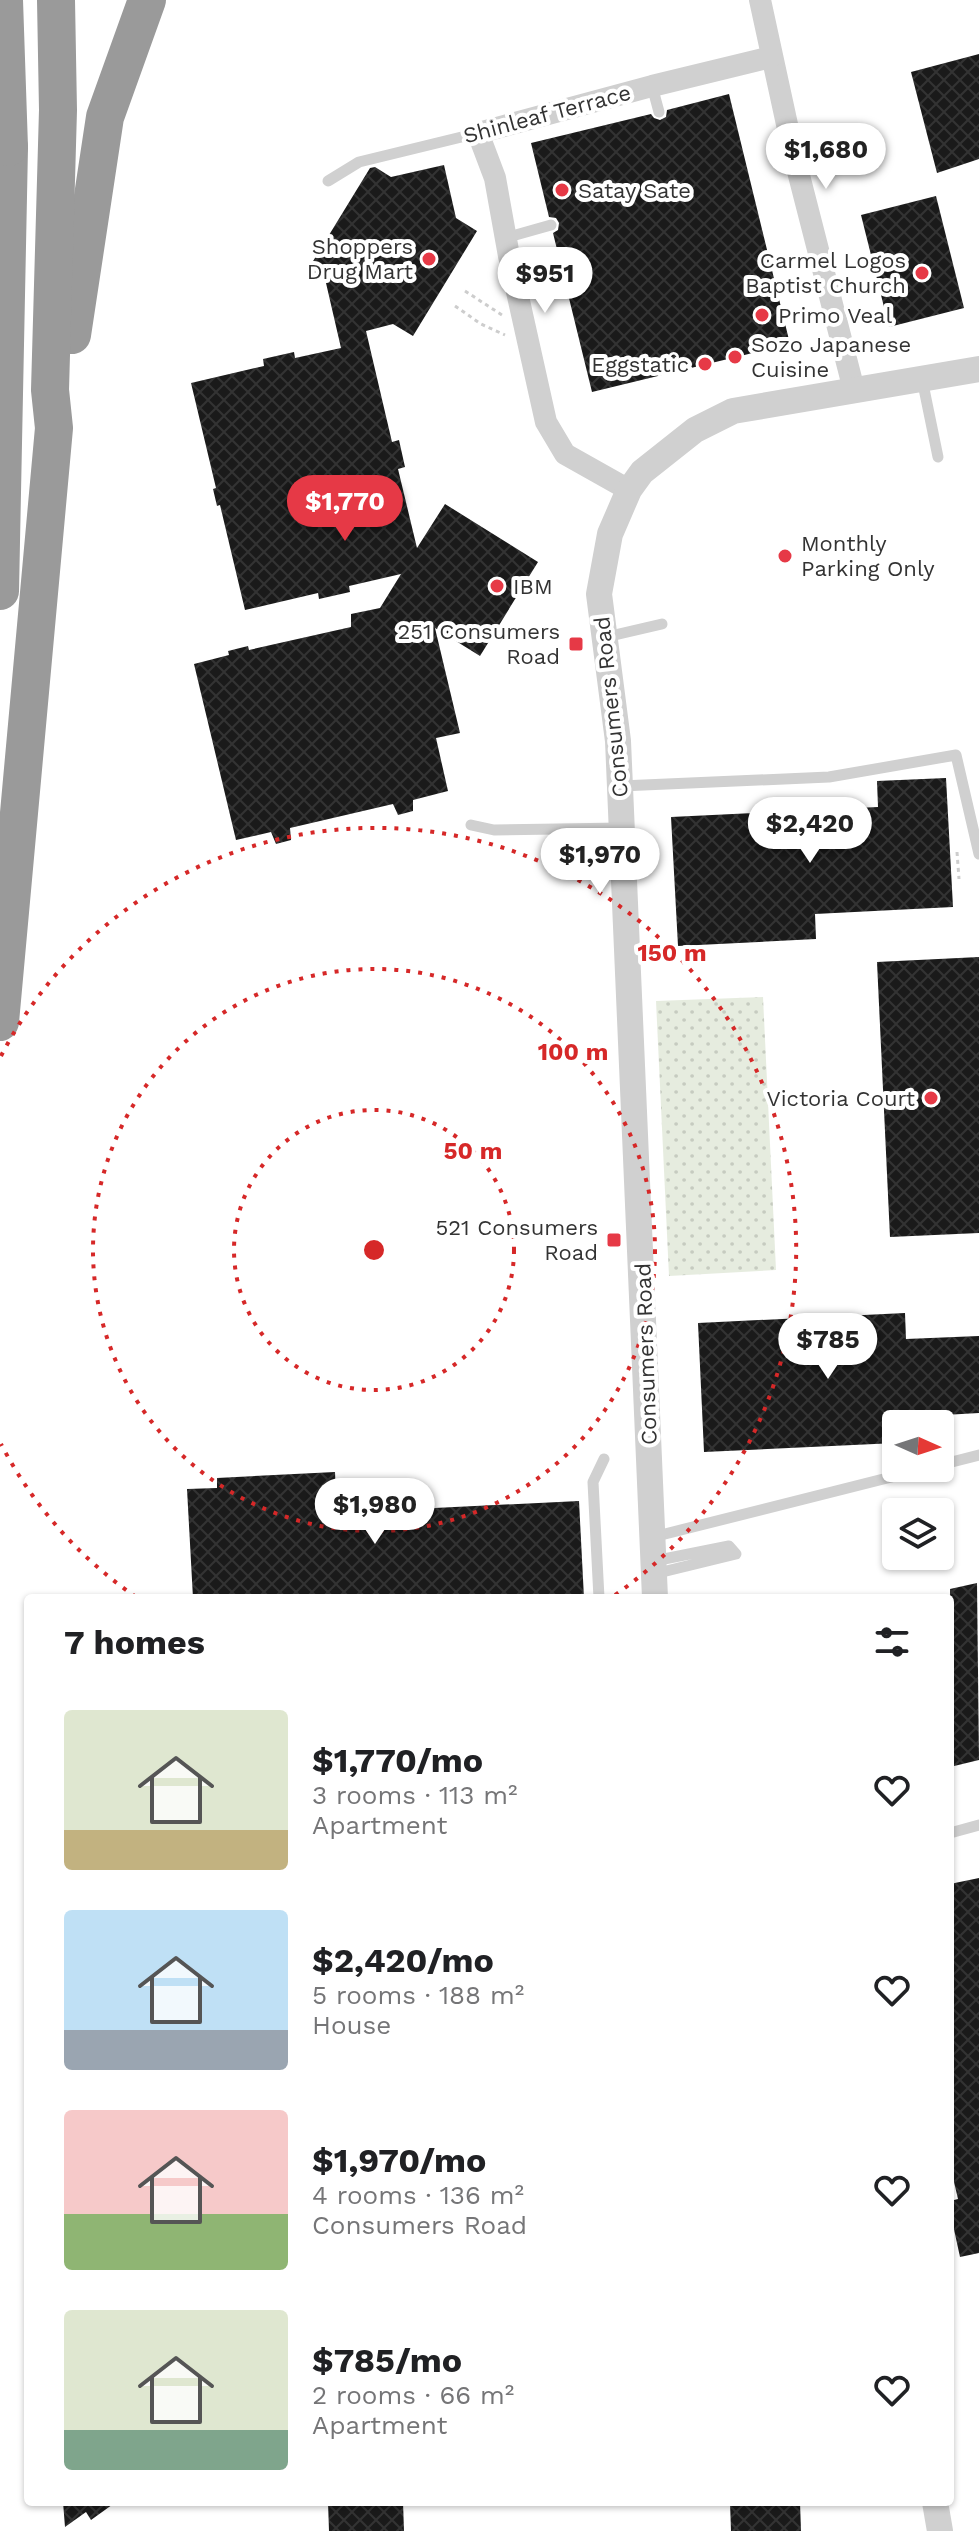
<!DOCTYPE html>
<html lang="en">
<head>
<meta charset="utf-8">
<style>
  :root { --surface:#fff; --page:#f2f2f2; --text:#202124; --muted:#757577; --accent:#e63946 }
  body { margin:0; font-family:"Work Sans",sans-serif; background:var(--page); color:var(--text); height:100vh; display:flex; flex-direction:column; font-size:30px; white-space:nowrap }
  * { box-sizing:border-box; margin:0 }
  p { font-size:26px; color:var(--muted) }
  .icon { flex:none; width:44px; height:44px; fill:none; stroke:currentColor; stroke-width:2; stroke-linecap:round; stroke-linejoin:round }
  .map { position:relative; flex:1; overflow:hidden }
  .drawer { position:absolute; left:24px; top:1594px; width:930px; height:912px; display:flex; flex-direction:column; background:var(--surface); border-radius:8px; box-shadow:0 2px 6px #0004 }
  .drawer>* { flex:none }
  .needle { width:52px; rotate:93deg }
  .buttons { position:absolute; left:882px; top:1410px; display:grid; gap:16px }
  .buttons a { display:grid; place-items:center; width:72px; height:72px; border-radius:8px; background:var(--surface); box-shadow:0 2px 6px #0004; font-size:40px }
  .price { position:absolute; translate:-50% -68px; padding:0 18px; border-radius:28px; background:#fff; color:#222; font-size:26px; line-height:52px; filter:drop-shadow(0 2px 4px #0008) }
  .price::after { content:''; position:absolute; left:50%; top:48px; width:24px; height:18px; margin-left:-12px; background:inherit; clip-path:polygon(0 0,100% 0,50% 100%) }
  .price.active { background:var(--accent); color:#fff }
  ul { padding:0; list-style:none }
  li { display:flex; align-items:center; gap:24px; height:200px; padding:0 40px }
  li span { display:grid; place-items:center; flex:none; width:224px; height:160px; border-radius:8px; color:#555 }
  li>.icon { margin-inline-start:auto }
  span .icon { width:96px; height:96px; fill:#fffc; stroke-width:1 }
  li b { font-size:34px }
  h2 { display:flex; justify-content:space-between; align-items:center; height:96px; padding:0 40px; font-size:34px }
  .map>svg:first-child { display:block }
  .green { fill:url(#green-dots) }
  .building { fill:url(#building-cross-hatch) }
  .lines { fill:none; stroke-linecap:round; stroke-linejoin:round }
  .path { stroke:#cdcdcd; stroke-width:3; stroke-dasharray:4 4; stroke-linecap:butt }
  .service { stroke:#d0d0d0; stroke-width:11 }
  .minor { stroke:#d0d0d0; stroke-width:22 }
  .tertiary { stroke:#d0d0d0; stroke-width:26 }
  .motorway { stroke:#9a9a9a; stroke-width:38 }
  .motorway-bridge { stroke:#9a9a9a; stroke-width:38 }
  .ring { fill:none; stroke:#d62828; stroke-width:4; stroke-dasharray:4 8 }
  .poi-dot { fill:#e63946; stroke:#fff; stroke-width:3 }
  .labels { text-anchor:middle; dominant-baseline:central; stroke-width:8; stroke-linejoin:round; paint-order:stroke }
  .street-label { font-size:22px; fill:#333; stroke:#fff }
  .poi-label { font-size:22px; fill:#333; stroke:#fff; text-anchor:end }
  .centre { fill:#d62828; stroke:#fff; stroke-width:4 }
  .ring-label { font-size:24px; text-anchor:middle; font-weight:bold; fill:#d62828; stroke:#fff; stroke-width:8; stroke-linejoin:round; paint-order:stroke }
</style>
</head>
<body>
<div class="map">
<svg width="979" height="2531" viewBox="0 0 979 2531">
  <defs>
    <pattern id="green-dots" width="8" height="8" patternUnits="userSpaceOnUse" patternTransform="scale(2)"><rect width="8" height="8" fill="#e6ecdf"/><path d="M2 2h.1M6 6h.1" fill="none" stroke="#c6cbc0" stroke-width="1.8" stroke-linecap="round"/></pattern>
    <pattern id="building-cross-hatch" width="8" height="8" patternUnits="userSpaceOnUse" patternTransform="scale(2)"><rect width="8" height="8" fill="#1a1a1a"/><path d="M0 0l8 8M0 8l8-8" fill="none" stroke="#333"/></pattern>
  </defs>
  <rect width="100%" height="100%" fill="#fff"/>
  <path class="green" d="M 763,997 L 776,1270 L 669,1276 L 656,1001 Z"/>
  <g class="building">
    <path d="M 979,54 L 979,159 L 937,173 L 911,72 Z"/>
    <path d="M 729,94 L 790,344 L 592,392 L 553,233 L 558,230 L 559,223 L 556,218 L 549,217 L 531,143 L 651,114 L 654,118 L 660,120 L 666,117 L 667,110 Z"/>
    <path d="M 444,165 L 456,218 L 477,231 L 413,336 L 393,324 L 366,331 L 392,442 L 399,440 L 405,467 L 398,469 L 417,548 L 445,504 L 538,562 L 480,656 L 435,628 L 460,733 L 436,738 L 448,791 L 413,800 L 413,811 L 398,815 L 393,804 L 290,828 L 291,840 L 276,844 L 271,832 L 236,840 L 194,664 L 229,655 L 228,651 L 248,646 L 249,650 L 351,627 L 351,614 L 380,608 L 401,574 L 349,586 L 350,592 L 319,599 L 318,593 L 245,610 L 220,505 L 217,506 L 213,489 L 216,488 L 191,383 L 264,366 L 263,359 L 294,352 L 295,358 L 341,348 L 326,283 L 307,271 L 370,168 L 375,167 L 391,177 Z"/>
    <path d="M 936,196 L 964,308 L 889,327 L 861,215 Z"/>
    <path d="M 946,778 L 953,907 L 815,914 L 816,939 L 678,946 L 671,817 L 878,807 L 877,781 Z"/>
    <path d="M 979,957 L 979,1233 L 890,1237 L 877,962 Z"/>
    <path d="M 905,1313 L 906,1339 L 979,1336 L 979,1413 L 909,1417 L 909,1424 L 896,1424 L 896,1443 L 704,1452 L 698,1323 Z"/>
    <path d="M 335,1472 L 336,1496 L 353,1495 L 354,1512 L 579,1501 L 584,1598 L 193,1598 L 187,1489 L 217,1488 L 217,1478 Z"/>
    <path d="M 977,1583 L 979,1760 L 950,1767 L 950,1589 Z"/>
    <path d="M 979,1878 L 979,2253 L 960,2257 L 950,2211 L 950,2201 L 958,2199 L 950,2165 L 950,1884 Z"/>
    <path d="M 63,2502 L 116,2502 L 91,2520 L 86,2512 L 65,2527 Z"/>
    <path d="M 328,2502 L 403,2502 L 404,2531 L 329,2531 Z"/>
    <path d="M 730,2502 L 800,2502 L 801,2531 L 731,2531 Z"/>
  </g>
  <g class="lines">
    <g class="path">
      <path d="M 465,291 L 502,315"/>
      <path d="M 455,306 L 481,324 L 505,335"/>
      <path d="M 957,852 L 959,879"/>
    </g>
    <g class="service">
      <path d="M 652,86 L 659,112"/>
      <path d="M 328,181 L 359,162 L 478,133"/>
      <path d="M 505,238 L 551,225"/>
      <path d="M 922,379 L 938,457"/>
      <path d="M 606,637 L 662,624"/>
      <path d="M 621,786 L 829,777 L 956,755 L 979,854"/>
      <path d="M 471,825 L 494,830 L 622,828"/>
      <path d="M 940,1465 L 979,1455"/>
      <path d="M 653,1537 L 927,1468"/>
      <path d="M 654,1561 L 729,1546 L 736,1554 L 654,1574"/>
      <path d="M 599,1598 L 593,1482 L 604,1459"/>
      <path d="M 950,1833 L 979,1825"/>
    </g>
    <g class="minor">
      <path d="M 760,0 L 793,152 L 854,390"/>
      <path d="M 629,490 L 565,454 L 546,422 L 509,256 L 495,178 L 478,133 L 652,86 L 771,57"/>
    </g>
    <g class="tertiary">
      <path d="M 655,1598 L 618,741 L 599,594 L 610,534 L 629,490 L 642,472 L 695,430 L 733,411 L 979,369"/>
      <path d="M 935,2502 L 940,2531"/>
    </g>
    <g class="motorway">
      <path d="M 72,335 L 105,117 L 147,0"/>
      <path d="M 0,591 L 9,147"/>
      <path d="M 0,1022 L 54,428 L 50,390 L 58,110 L 56,0"/>
    </g>
    <path class="motorway-bridge" d="M 4,0 L 9,147"/>
  </g>
  <g class="ring">
    <circle cx="374" cy="1250" r="140"/>
    <circle cx="374" cy="1250" r="281"/>
    <path d="M136 1597A421 421 0 0 1 1 1444M1 1056A421 421 0 1 1 612 1597"/>
  </g>
  <g class="poi-dot">
    <circle cx="562" cy="190" r="8"/>
    <circle cx="429" cy="259" r="8"/>
    <circle cx="922" cy="273" r="8"/>
    <circle cx="762" cy="315" r="8"/>
    <circle cx="735" cy="357" r="8"/>
    <circle cx="705" cy="364" r="8"/>
    <circle cx="785" cy="556" r="8"/>
    <circle cx="497" cy="586" r="8"/>
    <rect x="568" y="636" width="16" height="16" rx="4"/>
    <circle cx="931" cy="1098" r="8"/>
    <rect x="606" y="1232" width="16" height="16" rx="4"/>
  </g>
  <g class="labels">
    <g class="street-label">
      <text transform="translate(547 114) rotate(-15)">Shinleaf Terrace</text>
      <text transform="translate(611 707) rotate(-96)">Consumers Road</text>
      <text transform="translate(646 1354) rotate(-92)">Consumers Road</text>
    </g>
    <g class="poi-label">
      <text x="578" y="190" text-anchor="start">Satay Sate</text>
      <text x="413" y="246">Shoppers<tspan x="413" dy="25">Drug Mart</tspan></text>
      <text x="906" y="260">Carmel Logos<tspan x="906" dy="25">Baptist Church</tspan></text>
      <text x="778" y="315" text-anchor="start">Primo Veal</text>
      <text x="751" y="344" text-anchor="start">Sozo Japanese<tspan x="751" dy="25">Cuisine</tspan></text>
      <text x="689" y="364">Eggstatic</text>
      <text x="801" y="543" text-anchor="start">Monthly<tspan x="801" dy="25">Parking Only</tspan></text>
      <text x="513" y="586" text-anchor="start">IBM</text>
      <text x="560" y="631">251 Consumers<tspan x="560" dy="25">Road</tspan></text>
      <text x="915" y="1098">Victoria Court</text>
      <text x="598" y="1227">521 Consumers<tspan x="598" dy="25">Road</tspan></text>
    </g>
  </g>
  <circle cx="374" cy="1250" r="12" class="centre"/>
  <g class="ring-label">
    <text x="672" y="961">150 m</text>
    <text x="573" y="1060">100 m</text>
    <text x="473" y="1159">50 m</text>
  </g>
</svg>
<div class="buttons">
<a><svg class="needle" viewBox="-14 -14 28 28"><path d="M0-13l5 13h-10z" fill="#e53935"/><path d="M0 13l5-13h-10z" fill="#757577"/></svg></a>
<a><svg class="icon" aria-label="layers" viewBox="0 0 24 24"><path d="M12 4l9 5-9 5-9-5zM3 14l9 5 9-5"/></svg></a>
</div>
<b class="price" style="left:826px;top:191px">$1,680</b>
<b class="price" style="left:545px;top:315px">$951</b>
<b class="price active" style="left:345px;top:543px">$1,770</b>
<b class="price" style="left:810px;top:865px">$2,420</b>
<b class="price" style="left:600px;top:896px">$1,970</b>
<b class="price" style="left:828px;top:1381px">$785</b>
<b class="price" style="left:375px;top:1546px">$1,980</b>
<section class="drawer">
<h2>7 homes<svg class="icon" aria-label="filters" viewBox="0 0 24 24"><path d="M4 7h16M4 17h16"/><circle cx="9" cy="7" r="2"/><circle cx="15" cy="17" r="2"/></svg></h2>
<ul>
<li><span style="background:linear-gradient(#dfe7d0 75%,#c2b280 0)"><svg class="icon" aria-label="home" viewBox="0 0 24 24"><path d="M3 11l9-7 9 7M6 9v11h12V9"/></svg></span><div><b>$1,770/mo</b><p>3 rooms · 113 m²</p><p>Apartment</p></div><svg class="icon" aria-label="heart" viewBox="0 0 24 24"><path d="M12 20l-8-8c-3-5 5-10 8-4 3-6 11-1 8 4z"/></svg></li>
<li><span style="background:linear-gradient(#bfe0f5 75%,#9aa5b1 0)"><svg class="icon" aria-label="home" viewBox="0 0 24 24"><path d="M3 11l9-7 9 7M6 9v11h12V9"/></svg></span><div><b>$2,420/mo</b><p>5 rooms · 188 m²</p><p>House</p></div><svg class="icon" aria-label="heart" viewBox="0 0 24 24"><path d="M12 20l-8-8c-3-5 5-10 8-4 3-6 11-1 8 4z"/></svg></li>
<li><span style="background:linear-gradient(#f6c9c9 65%,#8fb573 0)"><svg class="icon" aria-label="home" viewBox="0 0 24 24"><path d="M3 11l9-7 9 7M6 9v11h12V9"/></svg></span><div><b>$1,970/mo</b><p>4 rooms · 136 m²</p><p>Consumers Road</p></div><svg class="icon" aria-label="heart" viewBox="0 0 24 24"><path d="M12 20l-8-8c-3-5 5-10 8-4 3-6 11-1 8 4z"/></svg></li>
<li><span style="background:linear-gradient(#dfe7d0 75%,#7fa58c 0)"><svg class="icon" aria-label="home" viewBox="0 0 24 24"><path d="M3 11l9-7 9 7M6 9v11h12V9"/></svg></span><div><b>$785/mo</b><p>2 rooms · 66 m²</p><p>Apartment</p></div><svg class="icon" aria-label="heart" viewBox="0 0 24 24"><path d="M12 20l-8-8c-3-5 5-10 8-4 3-6 11-1 8 4z"/></svg></li>
</ul>
</section>
</div>
</body>
</html>
